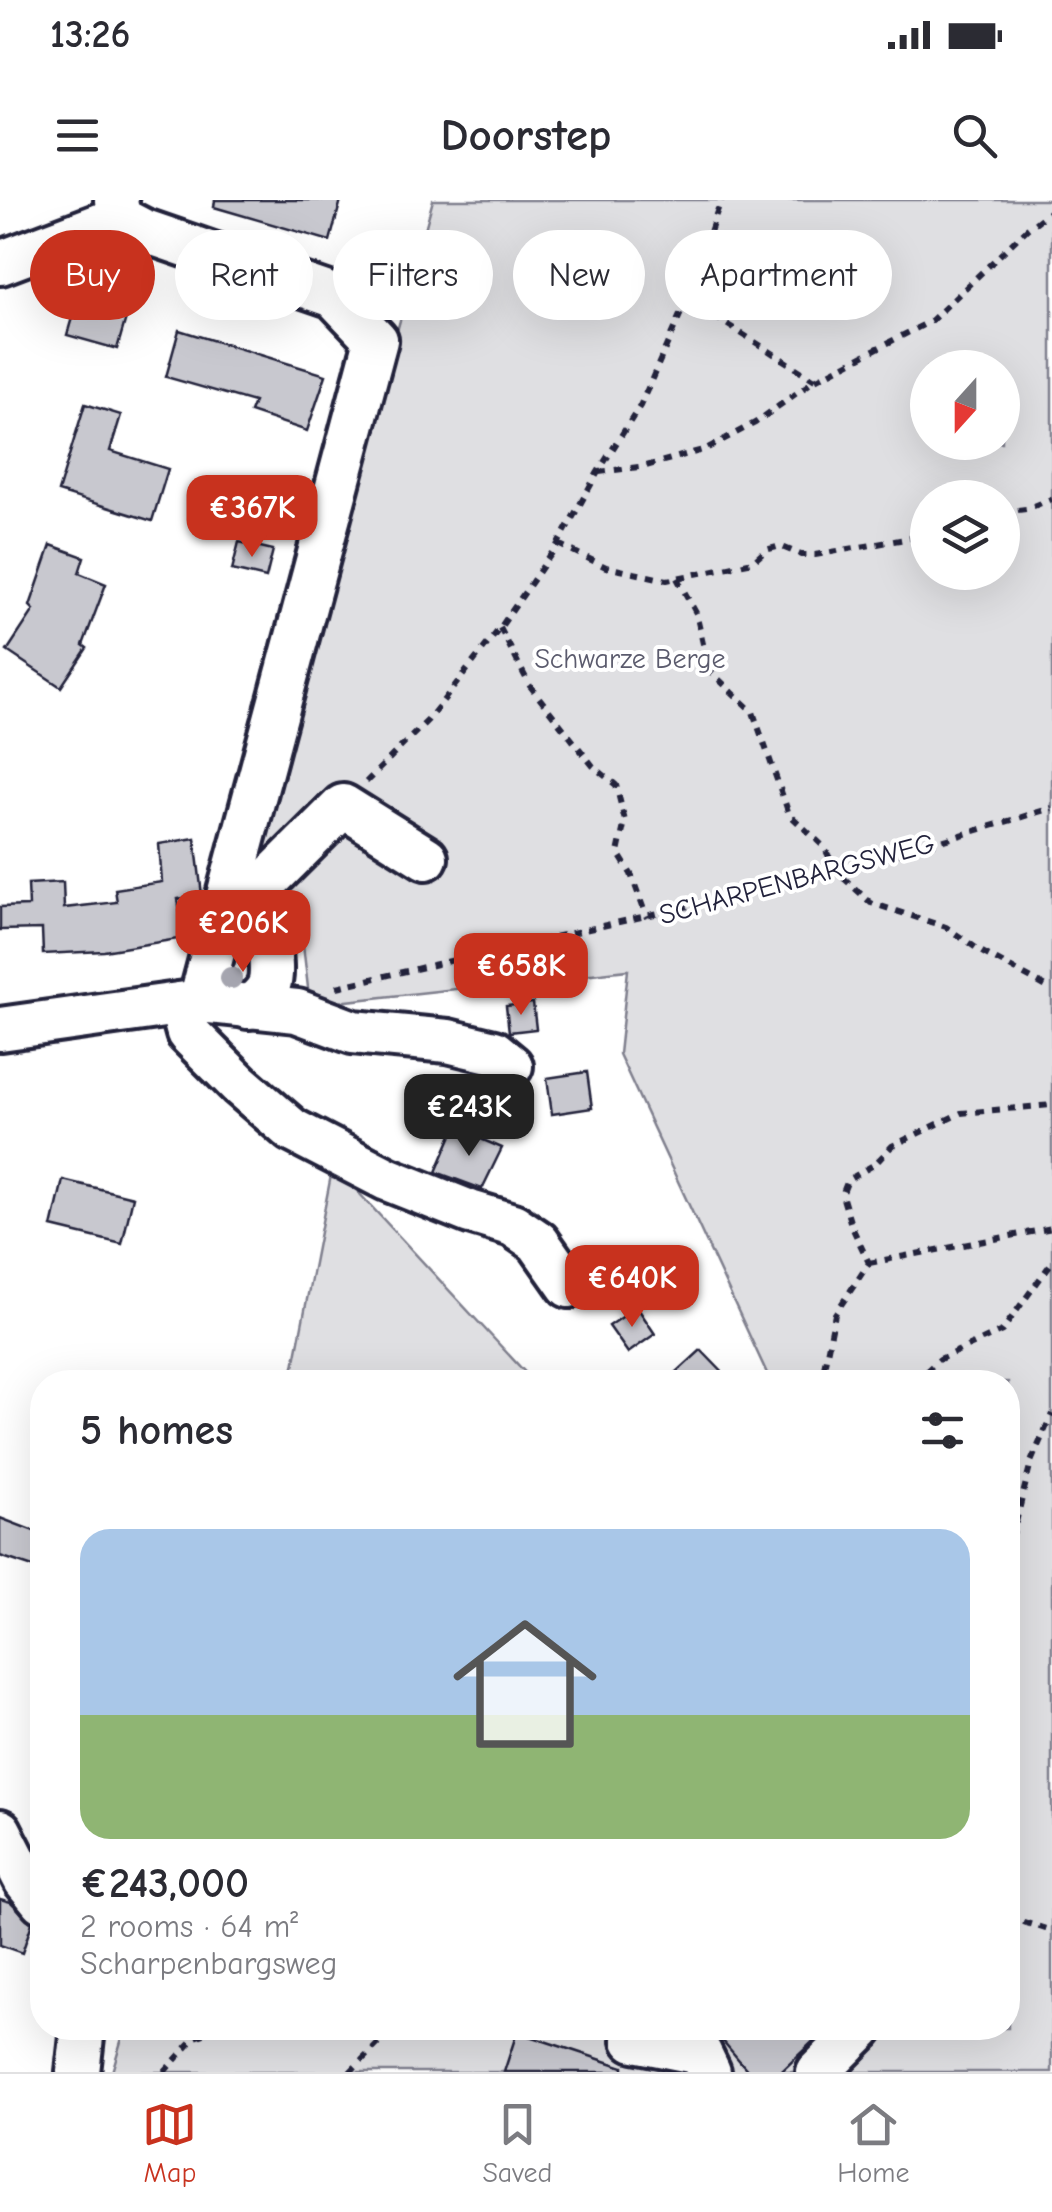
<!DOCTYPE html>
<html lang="en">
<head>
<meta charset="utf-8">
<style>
  :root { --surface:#fff; --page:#f7f7f7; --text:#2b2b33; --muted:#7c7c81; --line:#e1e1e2; --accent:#c8321e }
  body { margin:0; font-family:"Comic Neue",sans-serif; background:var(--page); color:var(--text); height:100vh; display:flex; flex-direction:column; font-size:38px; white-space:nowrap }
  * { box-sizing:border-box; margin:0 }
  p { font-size:32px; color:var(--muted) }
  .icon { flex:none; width:55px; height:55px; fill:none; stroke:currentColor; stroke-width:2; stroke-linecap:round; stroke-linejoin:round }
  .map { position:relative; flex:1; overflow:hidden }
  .drawer { position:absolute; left:30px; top:1170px; width:990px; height:670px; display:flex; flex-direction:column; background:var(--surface); border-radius:40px; box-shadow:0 10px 40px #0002 }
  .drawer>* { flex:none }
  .hud { position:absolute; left:30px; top:30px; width:992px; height:90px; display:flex; gap:20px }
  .needle { width:65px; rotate:201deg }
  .tools { position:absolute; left:910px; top:150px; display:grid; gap:20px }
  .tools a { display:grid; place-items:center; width:110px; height:110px; border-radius:50%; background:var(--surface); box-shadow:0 10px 40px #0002; font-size:50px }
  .price { position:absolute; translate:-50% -85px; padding:0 22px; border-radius:20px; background:var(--accent); color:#fff; font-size:32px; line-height:65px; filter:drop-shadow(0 2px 5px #0008) }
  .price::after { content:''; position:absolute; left:50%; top:60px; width:30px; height:22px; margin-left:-15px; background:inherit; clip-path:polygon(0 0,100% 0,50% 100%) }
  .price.selected { background:#222; color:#fff }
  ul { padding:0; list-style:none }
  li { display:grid; align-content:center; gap:20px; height:530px; padding:0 50px }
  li+li { border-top:2px solid var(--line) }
  li span { display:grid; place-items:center; height:310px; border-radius:30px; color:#555 }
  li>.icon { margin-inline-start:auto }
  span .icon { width:180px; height:180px; fill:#fffc; stroke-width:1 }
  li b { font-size:42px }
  h2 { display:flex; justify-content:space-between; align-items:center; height:120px; padding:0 50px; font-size:42px }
  .pill { padding:0 35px; border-radius:45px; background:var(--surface); box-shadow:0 10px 40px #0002; font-size:35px; line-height:90px }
  .pill.selected { background:var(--accent); color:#fff }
  .status { display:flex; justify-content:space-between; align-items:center; height:70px; padding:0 50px; background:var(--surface); direction:ltr }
  .status svg { height:28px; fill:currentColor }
  header { display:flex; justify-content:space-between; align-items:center; height:130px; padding:0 50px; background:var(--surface); font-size:45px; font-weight:700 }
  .menu { display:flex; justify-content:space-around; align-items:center; height:140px; border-top:2px solid var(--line); background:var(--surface); font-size:28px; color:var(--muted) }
  .menu a { display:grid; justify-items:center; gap:5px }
  .menu .selected { color:var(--accent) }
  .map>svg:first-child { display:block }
  .green { fill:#dfdfe2; stroke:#80808e; stroke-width:2.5; fill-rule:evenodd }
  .building { fill:#c8c8cf; stroke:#22223b; stroke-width:2.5 }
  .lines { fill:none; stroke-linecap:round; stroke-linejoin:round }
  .minor-casing { stroke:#22223b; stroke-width:50 }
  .path { stroke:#22223b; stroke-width:6; stroke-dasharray:8 8; stroke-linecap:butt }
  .minor { stroke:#fff; stroke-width:42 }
  .tree { fill:#a5a5af }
  .labels { text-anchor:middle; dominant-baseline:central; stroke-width:8; stroke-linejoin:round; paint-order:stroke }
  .park-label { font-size:28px; fill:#5b5b6d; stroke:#fff }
  .street-label { font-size:28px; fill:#22223b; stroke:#fff }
</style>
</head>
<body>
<div class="status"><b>13:26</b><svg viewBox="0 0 49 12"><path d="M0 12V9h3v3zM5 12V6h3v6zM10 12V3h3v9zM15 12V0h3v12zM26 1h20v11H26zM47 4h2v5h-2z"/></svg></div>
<header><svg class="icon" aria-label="menu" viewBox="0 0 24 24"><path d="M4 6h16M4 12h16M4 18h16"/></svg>Doorstep<svg class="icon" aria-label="search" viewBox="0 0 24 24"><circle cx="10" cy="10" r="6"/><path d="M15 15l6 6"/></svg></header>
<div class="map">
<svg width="1052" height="1872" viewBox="0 0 1052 1872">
  <rect width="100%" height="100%" fill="#fff"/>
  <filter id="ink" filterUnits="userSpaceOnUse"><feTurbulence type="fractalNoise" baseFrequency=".01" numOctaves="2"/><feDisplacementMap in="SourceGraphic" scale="20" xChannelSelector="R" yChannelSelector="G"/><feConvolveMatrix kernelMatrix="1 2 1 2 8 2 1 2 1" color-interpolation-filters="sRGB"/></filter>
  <g filter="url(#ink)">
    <g class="green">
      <path d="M 433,0 L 1052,0 L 1052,1872 L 112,1872 L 125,1828 L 1008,1828 L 1008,1182 L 771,1182 L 619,854 L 628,770 L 310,805 L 302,736 L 244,689 ZM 928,168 L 1002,168 L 1002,242 L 928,242 ZM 928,298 L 1002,298 L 1002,372 L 928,372 Z"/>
      <path d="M 333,965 L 534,1182 L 291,1182 Z"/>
    </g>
    <g class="building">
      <path d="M 215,0 L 341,0 L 330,41 L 214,7 Z"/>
      <path d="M 82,83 L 132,97 L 117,149 L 67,135 Z"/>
      <path d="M 179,130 L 326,175 L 307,231 L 250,212 L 254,202 L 166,177 Z"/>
      <path d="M 85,204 L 121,215 L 110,251 L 168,269 L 152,321 L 58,292 Z"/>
      <path d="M 239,342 L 273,350 L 266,378 L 232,370 Z"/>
      <path d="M 51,345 L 84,357 L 79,373 L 106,384 L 83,445 L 87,448 L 61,487 L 7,451 L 34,410 L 30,406 Z"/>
      <path d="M 195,638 L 202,695 L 178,699 L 184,738 L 104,751 L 43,754 L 42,729 L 0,730 L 0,707 L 29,706 L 28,684 L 63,682 L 64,708 L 117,702 L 115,689 L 162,682 L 159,644 Z"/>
      <path d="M 533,803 L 536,829 L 509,832 L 506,806 Z"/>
      <path d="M 587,872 L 592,908 L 552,914 L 547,878 Z"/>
      <path d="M 455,928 L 502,948 L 482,989 L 436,972 Z"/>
      <path d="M 63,980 L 133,997 L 122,1044 L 52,1027 Z"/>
      <path d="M 637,1107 L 655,1134 L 628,1153 L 609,1126 Z"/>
      <path d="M 701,1150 L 732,1182 L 666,1182 Z"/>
      <path d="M 0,1318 L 42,1334 L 42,1370 L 0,1356 Z"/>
      <path d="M 0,1699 L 11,1702 L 32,1723 L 22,1753 L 0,1745 Z"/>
      <path d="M 712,1828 L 827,1828 L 781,1872 L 749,1872 Z"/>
      <path d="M 517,1832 L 623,1867 L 623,1872 L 504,1872 Z"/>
    </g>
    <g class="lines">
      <g class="minor-casing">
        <g id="minor">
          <path d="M 116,0 L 119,18 L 142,30 L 334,96 L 376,140 L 200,801"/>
          <path d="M 0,63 L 119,18"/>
          <path d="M 216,731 C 240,729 253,733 270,750 C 272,779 274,791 248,807"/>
          <path d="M 217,731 L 343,606 L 426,658"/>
          <path d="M 180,804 L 188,833 L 240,885 L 292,930 L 387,979 L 470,1012 L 513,1025 L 538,1042 L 569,1086"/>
          <path d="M 0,829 L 200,801 L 297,811 L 353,832 L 448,841 L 494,852 L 511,866"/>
          <path d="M 0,1631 L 25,1680 L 42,1701"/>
          <path d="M 634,1840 L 700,1853 L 709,1872"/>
          <path d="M 78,1872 L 83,1828"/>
          <path d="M 818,1872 L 862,1828"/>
        </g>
      </g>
      <g class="path">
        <path d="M 687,99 L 815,180"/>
        <path d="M 599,272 L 646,266 L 706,249 L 755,223 L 815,180 L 931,121 L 1027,29 L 1052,10"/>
        <path d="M 1002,312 L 1026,309 L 1052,299"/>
        <path d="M 558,344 L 606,367 L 667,380 L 753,362 L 766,350 L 780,346 L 801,355 L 815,355 L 928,335"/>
        <path d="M 677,378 L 696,413 L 709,470 L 753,512 L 789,614 L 824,647 L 837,672 L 871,703 L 946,727 L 982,752 L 1052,790"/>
        <path d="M 500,428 L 530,486 L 593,566 L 616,585 L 625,621 L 618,653 L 631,674 L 647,718"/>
        <path d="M 366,582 L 428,520 L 500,428 L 558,344 L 598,272 L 640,206 L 687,99 L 721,0"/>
        <path d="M 337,787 L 837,672 L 1052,608"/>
        <path d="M 869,1063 L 1052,1028"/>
        <path d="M 821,1182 L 835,1114 L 869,1063 L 851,1025 L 842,995 L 848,980 L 875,964 L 892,946 L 961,913 L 1052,905"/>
        <path d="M 914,1182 L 940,1159 L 1002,1131 L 1052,1062"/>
        <path d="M 1008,1354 L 1031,1262 L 1052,1214"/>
        <path d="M 1008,1717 L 1052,1731"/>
        <path d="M 164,1872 L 196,1837 L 219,1828"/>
        <path d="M 350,1872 L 394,1828"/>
      </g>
      <use href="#minor" class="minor"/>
    </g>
    <g class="tree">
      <circle cx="114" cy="47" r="11"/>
      <circle cx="231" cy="778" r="11"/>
    </g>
  </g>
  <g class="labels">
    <g class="park-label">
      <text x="630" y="459">Schwarze Berge</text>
    </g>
    <g class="street-label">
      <text transform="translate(797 679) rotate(-15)">SCHARPENBARGSWEG</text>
    </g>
  </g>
</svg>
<div class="tools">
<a><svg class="needle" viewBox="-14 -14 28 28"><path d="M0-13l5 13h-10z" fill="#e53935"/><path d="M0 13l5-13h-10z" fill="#7c7c81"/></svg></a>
<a><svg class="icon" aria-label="layers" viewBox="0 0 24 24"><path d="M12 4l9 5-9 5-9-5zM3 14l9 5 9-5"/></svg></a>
</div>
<b class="price" style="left:252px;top:360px">€367K</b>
<b class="price" style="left:243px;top:775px">€206K</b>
<b class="price" style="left:521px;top:818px">€658K</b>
<b class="price selected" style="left:469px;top:959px">€243K</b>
<b class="price" style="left:632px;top:1130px">€640K</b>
<div class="hud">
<a class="pill selected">Buy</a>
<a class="pill">Rent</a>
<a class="pill">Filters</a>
<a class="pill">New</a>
<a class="pill">Apartment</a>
</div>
<section class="drawer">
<h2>5 homes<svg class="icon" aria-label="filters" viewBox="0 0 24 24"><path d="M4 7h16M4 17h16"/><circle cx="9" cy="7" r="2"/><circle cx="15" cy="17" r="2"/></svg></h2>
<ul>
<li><span style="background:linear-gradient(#a9c7e8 60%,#8fb573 0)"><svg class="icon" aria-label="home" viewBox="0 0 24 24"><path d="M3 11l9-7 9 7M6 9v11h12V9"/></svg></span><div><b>€243,000</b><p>2 rooms · 64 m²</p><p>Scharpenbargsweg</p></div></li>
</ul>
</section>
</div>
<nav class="menu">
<a class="selected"><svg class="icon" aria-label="map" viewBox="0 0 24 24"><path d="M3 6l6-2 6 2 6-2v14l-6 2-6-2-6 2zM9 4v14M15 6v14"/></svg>Map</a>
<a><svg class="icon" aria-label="saved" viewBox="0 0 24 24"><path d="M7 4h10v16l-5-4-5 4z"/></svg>Saved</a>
<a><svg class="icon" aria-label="home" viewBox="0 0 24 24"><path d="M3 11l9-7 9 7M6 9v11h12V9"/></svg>Home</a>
</nav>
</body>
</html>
